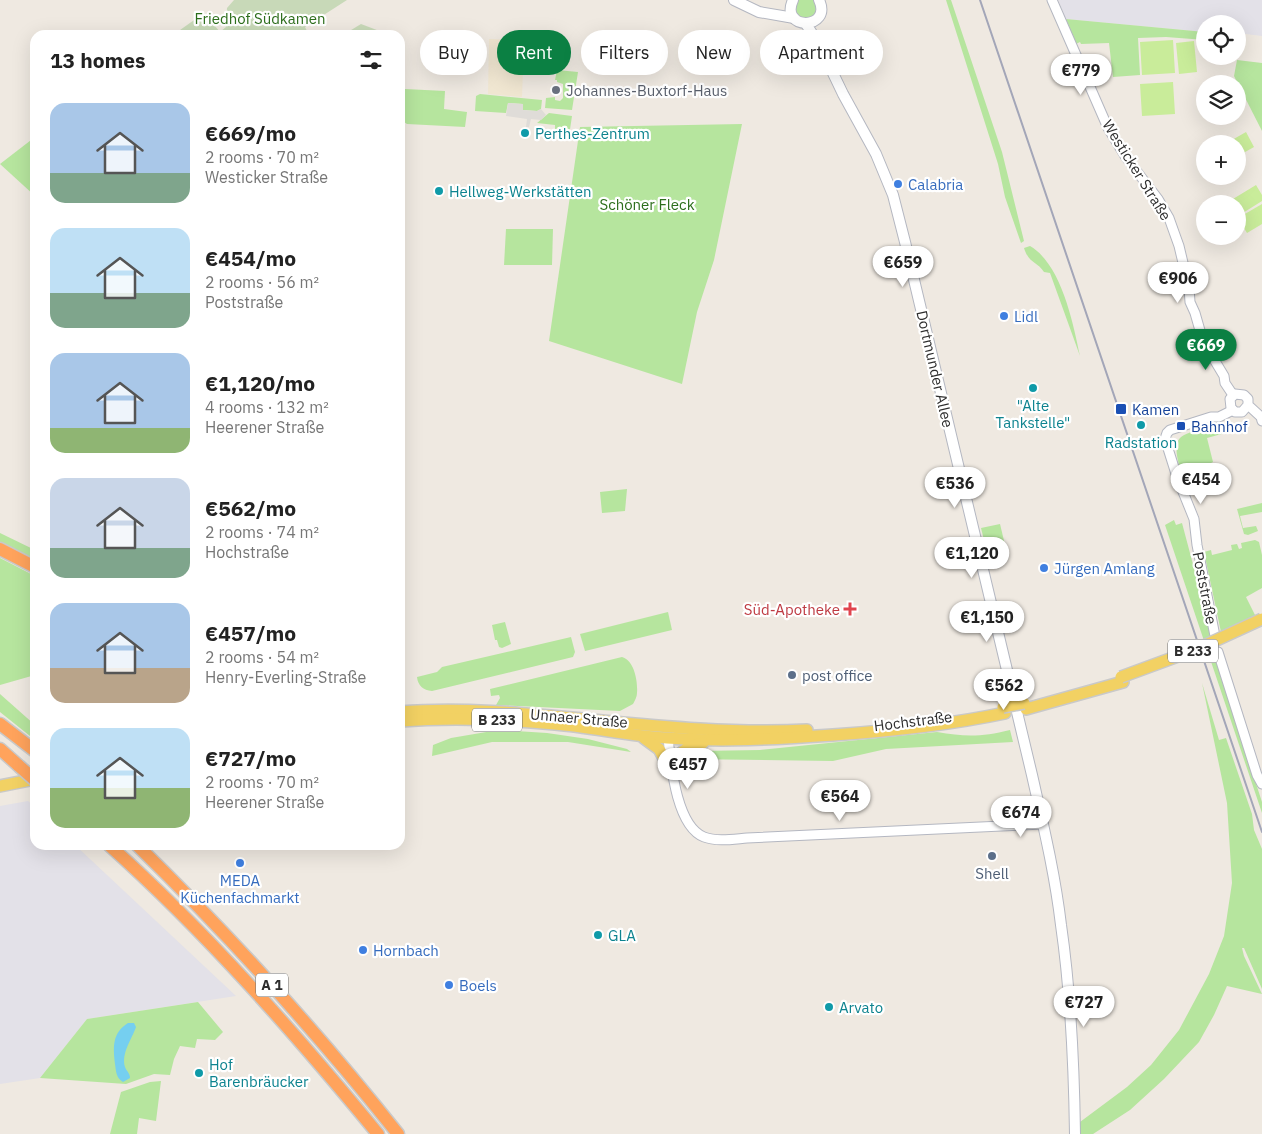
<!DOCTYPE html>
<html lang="en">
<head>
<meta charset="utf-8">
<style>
  :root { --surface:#fff; --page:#f2f2f2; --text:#222; --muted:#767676; --accent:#0b8043 }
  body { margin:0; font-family:"IBM Plex Sans",sans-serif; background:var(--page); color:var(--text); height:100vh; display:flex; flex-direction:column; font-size:19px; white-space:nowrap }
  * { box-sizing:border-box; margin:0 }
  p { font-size:16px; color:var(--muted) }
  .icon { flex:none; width:28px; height:28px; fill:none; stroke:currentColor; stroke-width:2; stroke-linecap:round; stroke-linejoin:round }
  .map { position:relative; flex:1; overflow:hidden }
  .details { position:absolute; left:30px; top:30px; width:375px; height:820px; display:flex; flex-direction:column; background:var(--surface); border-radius:15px; box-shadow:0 5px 20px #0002 }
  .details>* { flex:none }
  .top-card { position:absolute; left:420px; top:30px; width:475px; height:45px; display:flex; gap:10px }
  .controls { position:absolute; left:1196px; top:15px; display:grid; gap:10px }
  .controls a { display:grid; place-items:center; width:50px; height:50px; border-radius:50%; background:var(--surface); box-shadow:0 5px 20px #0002; font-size:25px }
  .price { position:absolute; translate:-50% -42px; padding:0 11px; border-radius:18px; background:#fff; color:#222; font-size:16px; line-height:32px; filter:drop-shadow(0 1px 2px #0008) }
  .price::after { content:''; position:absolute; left:50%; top:30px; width:15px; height:11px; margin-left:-8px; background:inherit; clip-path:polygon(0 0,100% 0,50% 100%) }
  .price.on { background:var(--accent); color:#fff }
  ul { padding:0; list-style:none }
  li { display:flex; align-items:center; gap:15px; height:125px; padding:0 20px }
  li span { display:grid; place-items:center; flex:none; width:140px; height:100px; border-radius:15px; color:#555 }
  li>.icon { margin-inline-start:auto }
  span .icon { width:60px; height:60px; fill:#fffc; stroke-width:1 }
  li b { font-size:21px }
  h2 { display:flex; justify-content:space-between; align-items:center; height:60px; padding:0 20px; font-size:21px }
  .tag { padding:0 18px; border-radius:22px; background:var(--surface); box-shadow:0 5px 20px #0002; font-size:18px; line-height:45px }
  .tag.on { background:var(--accent); color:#fff }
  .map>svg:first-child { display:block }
  .industrial { fill:#e3e1e8 }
  .education { fill:#f0e6d1 }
  .green { fill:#b6e59e }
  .cemetery { fill:#c8d9b8 }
  .pitch { fill:#c9ec9a }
  .plaza { fill:#dfdcd8 }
  .water { fill:#75cff0 }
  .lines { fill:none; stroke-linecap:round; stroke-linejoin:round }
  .tertiary-casing { stroke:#b4b7c1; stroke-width:11 }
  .secondary-casing { stroke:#b4b7c1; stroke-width:12 }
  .primary-casing { stroke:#c9c9c9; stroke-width:14 }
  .motorway-casing { stroke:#c9c9c9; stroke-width:15 }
  .tertiary { stroke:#fff; stroke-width:9 }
  .secondary { stroke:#fff; stroke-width:10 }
  .primary { stroke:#f2d163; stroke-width:11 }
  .motorway { stroke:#ffa35c; stroke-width:12 }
  .rail { stroke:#a3a6b8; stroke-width:2 }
  .primary-bridge-casing { stroke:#c9c9c9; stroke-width:14; stroke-linecap:butt }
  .motorway-bridge-casing { stroke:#c9c9c9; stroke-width:15; stroke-linecap:butt }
  .primary-bridge { stroke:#f2d163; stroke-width:11 }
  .motorway-bridge { stroke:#ffa35c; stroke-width:12 }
  .worship-dot { fill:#6b7280; stroke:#fff; stroke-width:2 }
  .culture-dot { fill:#0f9aa8; stroke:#fff; stroke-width:2 }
  .shop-dot { fill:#3f7fe0; stroke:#fff; stroke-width:2 }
  .transit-dot { fill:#1a4fb4; stroke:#fff; stroke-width:2 }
  .health-dot { fill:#e0444e; stroke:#fff; stroke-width:2 }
  .service-dot { fill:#5c6f8a; stroke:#fff; stroke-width:2 }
  .labels { text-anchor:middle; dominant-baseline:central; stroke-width:4.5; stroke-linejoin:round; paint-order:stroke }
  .shield { fill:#fff; stroke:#6d6d6d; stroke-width:1 }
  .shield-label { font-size:14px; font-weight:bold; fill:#2e2e2e }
  .park-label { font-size:15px; fill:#2c6e1b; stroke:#fff }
  .worship-label { font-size:15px; fill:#5b616d; stroke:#fff; text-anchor:start }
  .culture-label { font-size:15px; fill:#0d838f; stroke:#fff; text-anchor:start }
  .street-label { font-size:15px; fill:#2e2e2e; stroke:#fff }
  .shop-label { font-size:15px; fill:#366cbe; stroke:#fff; text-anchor:start }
  .transit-label { font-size:15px; fill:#164399; stroke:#fff; text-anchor:start }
  .health-label { font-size:15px; fill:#be3a42; stroke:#fff; text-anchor:end }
  .service-label { font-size:15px; fill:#4e5e75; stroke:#fff; text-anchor:start }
</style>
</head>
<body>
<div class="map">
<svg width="1262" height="1134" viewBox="0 0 1262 1134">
  <rect width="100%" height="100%" fill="#efe9e1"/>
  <g class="industrial">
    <path d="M 1058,0 L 1262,0 L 1262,36 L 1238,33 L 1238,24 L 1205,24 L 1205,32 L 1066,19 Z"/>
    <path d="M 28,801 L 35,807 L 35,845 L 75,845 L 236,996 L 87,1019 L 40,1078 L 0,1084 L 0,806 Z"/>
  </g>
  <path class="education" d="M 489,39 L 524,40 L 522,97 L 488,94 Z"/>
  <g class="green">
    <path d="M 798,0 L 814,0 L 818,7 L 816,15 L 804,20 L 795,14 L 796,3 Z"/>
    <path d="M 946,0 L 951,0 L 1002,152 L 1024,241 L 1021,243 L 1005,197 L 998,164 Z"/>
    <path d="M 1066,19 L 1205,32 L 1205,40 L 1166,37 L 1138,38 L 1140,75 L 1113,77 L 1109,43 L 1081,44 L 1080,42 L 1076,44 Z"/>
    <path d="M 1237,60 L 1262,63 L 1262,131 L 1234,76 Z"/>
    <path d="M 557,70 L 578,72 L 572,110 L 545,108 L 546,98 L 555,97 L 555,100 L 560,101 L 563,98 L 563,84 L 557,82 L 557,80 L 555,80 Z"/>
    <path d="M 405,89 L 445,91 L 444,109 L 467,112 L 465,127 L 407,124 L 404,122 Z"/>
    <path d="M 480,94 L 542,100 L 541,109 L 537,111 L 523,110 L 523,104 L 508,103 L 506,113 L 475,111 L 476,96 Z"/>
    <path d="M 549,113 L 572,116 L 569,136 L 555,134 L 555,125 L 537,123 Z"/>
    <path d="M 742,124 L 714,260 L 697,312 L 682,384 L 549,341 L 580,127 Z"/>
    <path d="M 35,137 L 35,196 L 0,164 Z"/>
    <path d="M 506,229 L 553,229 L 552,265 L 504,265 Z"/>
    <path d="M 1030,246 C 1061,264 1073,322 1080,356 L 1050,273 L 1044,272 C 1037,261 1029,264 1024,248 Z"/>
    <path d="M 1234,423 L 1236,430 L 1207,438 L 1213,462 L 1209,464 L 1209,466 L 1181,473 C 1179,464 1174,450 1178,441 C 1182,430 1223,424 1234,423 Z"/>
    <path d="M 627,489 L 625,511 L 602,513 L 600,492 Z"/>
    <path d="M 1262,503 L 1262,512 L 1240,516 L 1243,528 L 1256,526 L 1258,531 L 1248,535 L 1244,534 L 1237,509 Z"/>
    <path d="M 1174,520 L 1176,525 L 1182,523 L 1203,602 L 1216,661 L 1262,802 L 1262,813 L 1165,525 Z"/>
    <path d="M 1000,524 L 1006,549 L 992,551 L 985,544 L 981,528 Z"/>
    <path d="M 0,533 L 35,550 L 35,563 L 0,546 Z"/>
    <path d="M 1255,540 L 1259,542 L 1262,555 L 1262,588 L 1246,597 L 1256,617 L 1221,632 L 1204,552 L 1211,550 L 1212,555 L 1232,550 L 1231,545 L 1237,544 L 1239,549 L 1242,548 L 1241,543 Z"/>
    <path d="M 0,558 L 35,576 L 35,675 L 0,685 Z"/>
    <path d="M 668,612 L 672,630 L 585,651 L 580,634 Z"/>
    <path d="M 505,622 L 511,644 L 502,648 L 499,647 L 497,640 L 495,640 L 492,625 Z"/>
    <path d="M 571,637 L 575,652 L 573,657 L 432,691 C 423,690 418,686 417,677 L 437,672 L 442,667 Z"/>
    <path d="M 622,657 C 634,660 638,681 637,693 C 637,697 635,700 633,704 L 620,711 L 496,705 L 500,698 L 499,695 L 491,696 L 490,689 Z"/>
    <path d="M 1202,683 L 1219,740 L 1226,738 L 1252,814 L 1254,830 L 1262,849 L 1262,989 L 1244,948 L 1242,948 L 1244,956 L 1262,994 L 1227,986 L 1214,1015 L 1199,1042 L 1164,1079 L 1130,1110 L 1093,1134 L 1080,1134 L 1080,1122 L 1127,1087 L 1151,1065 L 1179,1030 L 1209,974 L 1224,936 L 1232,883 L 1227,803 Z"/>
    <path d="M 0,694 L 35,725 L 35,740 L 0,712 Z"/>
    <path d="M 498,730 L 547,733 L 588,739 L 627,749 L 631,752 L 568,742 L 492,742 L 432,756 L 433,745 L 451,738 Z"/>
    <path d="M 1010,730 L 1013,742 L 886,749 L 833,761 L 684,759 L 700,751 L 760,750 L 937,732 C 965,737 982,737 1010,730 Z"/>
    <path d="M 198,1002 L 223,1032 L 215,1040 L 197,1039 L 195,1048 L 180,1046 L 174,1059 L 170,1075 L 154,1074 L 126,1084 L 40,1078 L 87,1019 Z"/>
    <path d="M 161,1081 L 156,1121 L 139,1118 L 137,1134 L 110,1134 L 121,1092 L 150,1082 Z"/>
  </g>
  <g class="cemetery">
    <path d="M 234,0 L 347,0 L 305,27 L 309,35 L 173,35 L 204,13 L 220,32 L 226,27 L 227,8 Z"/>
    <path d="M 361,24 L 390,35 L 343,35 Z"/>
  </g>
  <g class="pitch">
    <path d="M 1173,40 L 1175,73 L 1142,75 L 1140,42 Z"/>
    <path d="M 1194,41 L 1197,72 L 1179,74 L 1176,43 Z"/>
    <path d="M 1173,82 L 1175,114 L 1142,116 L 1140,84 Z"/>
    <path d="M 1246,132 L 1254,147 L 1238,156 L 1238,144 L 1225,144 Z"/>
    <path d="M 1256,185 L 1262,195 L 1262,201 L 1238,216 L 1238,204 L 1229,204 L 1228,202 Z"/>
    <path d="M 1262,204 L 1262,224 L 1247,233 L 1238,218 Z"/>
  </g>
  <path class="plaza" d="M 508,103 L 523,104 L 523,110 L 537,111 L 541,109 L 546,115 L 541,120 L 531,119 L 529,127 L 526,127 L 527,119 L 506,116 Z"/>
  <path class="water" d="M 128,1023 L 134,1023 L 136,1027 C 132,1039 121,1053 125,1067 C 127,1072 130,1073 130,1078 L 123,1082 C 116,1078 116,1071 115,1064 C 113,1047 112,1033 128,1023 Z"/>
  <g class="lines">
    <g class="tertiary-casing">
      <g id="tertiary">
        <path d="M 1052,0 L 1108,128 L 1125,156 L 1158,199 L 1169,218 L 1179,246 L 1189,288 L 1190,302 L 1195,313 L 1203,341 L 1224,376 L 1225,383 L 1233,395"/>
        <path d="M 1248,405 L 1242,412 L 1235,412 L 1231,408 L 1230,399 L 1235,394 L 1244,395 L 1248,399 L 1248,405 L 1261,417 L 1262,421"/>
        <path d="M 1215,636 L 1197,545 L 1194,519 L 1177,477 L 1165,439 L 1167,433 L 1170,430 L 1211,417 L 1219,417 L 1233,410"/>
        <path d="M 1218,652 L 1257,775 L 1262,784"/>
        <path d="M 668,738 C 671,764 676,826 704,837 C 717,842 734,839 747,838 L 1043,824"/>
        <path d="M 999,825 L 1012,819 L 1040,813"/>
      </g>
    </g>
    <g class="secondary-casing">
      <g id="secondary">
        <path d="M 734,0 L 759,12 L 794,18"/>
        <path d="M 793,0 C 779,31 833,30 819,0"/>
        <path d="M 806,24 L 819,44 L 843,94 L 876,154 L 893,195 L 905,242 L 1032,775 C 1043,824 1055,874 1061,925 C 1071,994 1074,1064 1075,1134"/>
      </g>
    </g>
    <g class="primary-casing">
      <g id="primary">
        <path d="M 1026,709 L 1123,682"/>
        <path d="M 400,712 C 461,707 522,713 583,719 C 656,726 734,734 807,730"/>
        <path d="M 400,721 C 452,717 503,719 555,724 C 592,727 629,736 667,738 C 722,742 777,739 833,735 C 891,731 948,725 1005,713"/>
        <path d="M 644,738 L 659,749 L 671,771"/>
        <path d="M 671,771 C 679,753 683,747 703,743"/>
        <path d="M 0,786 L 35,779"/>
      </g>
    </g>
    <g class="motorway-casing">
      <g id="motorway">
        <path d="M 0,549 L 35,567"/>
        <path d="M 0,724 L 35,751"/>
        <path d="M 0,749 L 19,766"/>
        <path d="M 109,845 C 207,933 294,1032 378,1134"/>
        <path d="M 137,845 C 230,936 317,1032 398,1134"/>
      </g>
    </g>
    <use href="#tertiary" class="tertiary"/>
    <use href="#secondary" class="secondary"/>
    <use href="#primary" class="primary"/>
    <use href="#motorway" class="motorway"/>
    <path class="rail" d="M 980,0 L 1262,832"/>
    <g class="primary-bridge-casing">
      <g id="primary-bridge">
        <path d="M 1121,677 L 1197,649 L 1262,619"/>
        <path d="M 1003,707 L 1024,703"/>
      </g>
    </g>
    <g class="motorway-bridge-casing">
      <path id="motorway-bridge" d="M 19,766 L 35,780"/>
    </g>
    <use href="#primary-bridge" class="primary-bridge"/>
    <use href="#motorway-bridge" class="motorway-bridge"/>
  </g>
  <circle class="worship-dot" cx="556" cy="90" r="5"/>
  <g class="culture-dot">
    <circle cx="525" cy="133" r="5"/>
    <circle cx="439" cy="191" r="5"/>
    <circle cx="1033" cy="388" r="5"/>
    <circle cx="1141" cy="425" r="5"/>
    <circle cx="598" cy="935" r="5"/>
    <circle cx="829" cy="1007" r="5"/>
    <circle cx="199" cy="1073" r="5"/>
  </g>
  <g class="shop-dot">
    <circle cx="898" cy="184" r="5"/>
    <circle cx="1004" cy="316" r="5"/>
    <circle cx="1044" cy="568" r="5"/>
    <circle cx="240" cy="863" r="5"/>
    <circle cx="363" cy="950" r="5"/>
    <circle cx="449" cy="985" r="5"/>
  </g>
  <g class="transit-dot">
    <rect x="1115" y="403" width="12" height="12" rx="2.5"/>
    <rect x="1176" y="421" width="10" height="10" rx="2.5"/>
  </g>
  <path class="health-dot" d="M847.5 601.5h5v5h5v5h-5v5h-5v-5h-5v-5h5z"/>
  <g class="service-dot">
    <circle cx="792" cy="675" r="5"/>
    <circle cx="992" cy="856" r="5"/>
  </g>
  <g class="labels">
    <g class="shield">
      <rect x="1168" y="639.5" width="50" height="23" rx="4"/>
      <rect x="472" y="708.5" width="50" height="23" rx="4"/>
      <rect x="256" y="973.5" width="32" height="23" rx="4"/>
    </g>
    <g class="shield-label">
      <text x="1193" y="651">B 233</text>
      <text x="497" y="720">B 233</text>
      <text x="272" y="985">A 1</text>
    </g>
    <g class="park-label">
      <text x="260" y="18">Friedhof Südkamen</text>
      <text x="647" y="204">Schöner Fleck</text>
    </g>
    <g class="worship-label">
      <text x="566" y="90">Johannes-Buxtorf-Haus</text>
    </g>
    <g class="culture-label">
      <text x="535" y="133">Perthes-Zentrum</text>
      <text x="449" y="191">Hellweg-Werkstätten</text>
      <text x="1033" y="405" text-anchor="middle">"Alte<tspan x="1033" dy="17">Tankstelle"</tspan></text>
      <text x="1141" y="442" text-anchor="middle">Radstation</text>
      <text x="608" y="935">GLA</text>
      <text x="839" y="1007">Arvato</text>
      <text x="209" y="1064">Hof<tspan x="209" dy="17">Barenbräucker</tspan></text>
    </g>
    <g class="street-label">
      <text transform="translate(1137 170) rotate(58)">Westicker Straße</text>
      <text transform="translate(935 369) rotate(77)">Dortmunder Allee</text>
      <text transform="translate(1205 588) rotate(79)">Poststraße</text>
      <text transform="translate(579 718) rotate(5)">Unnaer Straße</text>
      <text transform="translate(913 721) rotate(-7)">Hochstraße</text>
    </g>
    <g class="shop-label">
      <text x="908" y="184">Calabria</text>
      <text x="1014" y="316">Lidl</text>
      <text x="1054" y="568">Jürgen Amlang</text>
      <text x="240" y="880" text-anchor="middle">MEDA<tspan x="240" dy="17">Küchenfachmarkt</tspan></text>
      <text x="373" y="950">Hornbach</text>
      <text x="459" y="985">Boels</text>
    </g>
    <g class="transit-label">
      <text x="1132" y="409">Kamen</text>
      <text x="1191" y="426">Bahnhof</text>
    </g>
    <g class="health-label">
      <text x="840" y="609">Süd-Apotheke</text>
    </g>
    <g class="service-label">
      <text x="802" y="675">post office</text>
      <text x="992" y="873" text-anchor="middle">Shell</text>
    </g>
  </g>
</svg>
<div class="controls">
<a><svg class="icon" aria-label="locate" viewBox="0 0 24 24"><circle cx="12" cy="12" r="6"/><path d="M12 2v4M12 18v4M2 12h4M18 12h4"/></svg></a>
<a><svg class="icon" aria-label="layers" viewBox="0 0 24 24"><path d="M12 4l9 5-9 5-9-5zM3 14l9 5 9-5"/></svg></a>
<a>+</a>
<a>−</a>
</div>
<b class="price" style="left:1081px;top:96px">€779</b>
<b class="price" style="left:903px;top:288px">€659</b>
<b class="price" style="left:1178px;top:304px">€906</b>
<b class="price on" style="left:1206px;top:371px">€669</b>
<b class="price" style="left:1201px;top:505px">€454</b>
<b class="price" style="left:955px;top:509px">€536</b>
<b class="price" style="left:972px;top:579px">€1,120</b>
<b class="price" style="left:987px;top:643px">€1,150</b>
<b class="price" style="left:1004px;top:711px">€562</b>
<b class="price" style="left:688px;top:790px">€457</b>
<b class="price" style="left:840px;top:822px">€564</b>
<b class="price" style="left:1021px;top:838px">€674</b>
<b class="price" style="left:1084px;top:1028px">€727</b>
<div class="top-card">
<a class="tag">Buy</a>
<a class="tag on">Rent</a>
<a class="tag">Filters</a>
<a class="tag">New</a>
<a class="tag">Apartment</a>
</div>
<section class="details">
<h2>13 homes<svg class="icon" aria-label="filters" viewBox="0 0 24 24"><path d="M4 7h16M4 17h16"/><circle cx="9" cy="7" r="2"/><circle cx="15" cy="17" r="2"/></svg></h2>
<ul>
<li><span style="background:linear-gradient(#a9c7e8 70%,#7fa58c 0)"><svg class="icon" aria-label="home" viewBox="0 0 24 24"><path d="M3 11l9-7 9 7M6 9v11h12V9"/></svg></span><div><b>€669/mo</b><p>2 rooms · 70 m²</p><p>Westicker Straße</p></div></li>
<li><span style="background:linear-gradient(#bfe0f5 65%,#7fa58c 0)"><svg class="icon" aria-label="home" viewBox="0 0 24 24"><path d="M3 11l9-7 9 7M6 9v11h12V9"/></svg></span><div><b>€454/mo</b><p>2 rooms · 56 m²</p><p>Poststraße</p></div></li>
<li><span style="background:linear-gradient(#a9c7e8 75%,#8fb573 0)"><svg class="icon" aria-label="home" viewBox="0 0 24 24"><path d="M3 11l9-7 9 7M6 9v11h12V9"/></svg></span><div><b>€1,120/mo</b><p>4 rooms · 132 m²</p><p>Heerener Straße</p></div></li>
<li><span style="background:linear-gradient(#c9d6e8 70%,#7fa58c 0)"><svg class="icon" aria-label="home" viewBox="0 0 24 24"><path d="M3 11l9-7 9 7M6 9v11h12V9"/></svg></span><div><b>€562/mo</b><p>2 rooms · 74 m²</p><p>Hochstraße</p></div></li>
<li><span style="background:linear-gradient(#a9c7e8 65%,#b9a48a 0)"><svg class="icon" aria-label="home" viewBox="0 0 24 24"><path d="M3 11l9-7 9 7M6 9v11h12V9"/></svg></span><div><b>€457/mo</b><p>2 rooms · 54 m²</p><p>Henry-Everling-Straße</p></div></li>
<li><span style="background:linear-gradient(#bfe0f5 60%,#8fb573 0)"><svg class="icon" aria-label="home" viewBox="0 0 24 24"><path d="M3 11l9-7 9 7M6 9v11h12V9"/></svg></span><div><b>€727/mo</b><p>2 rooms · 70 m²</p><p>Heerener Straße</p></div></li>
</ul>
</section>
</div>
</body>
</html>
